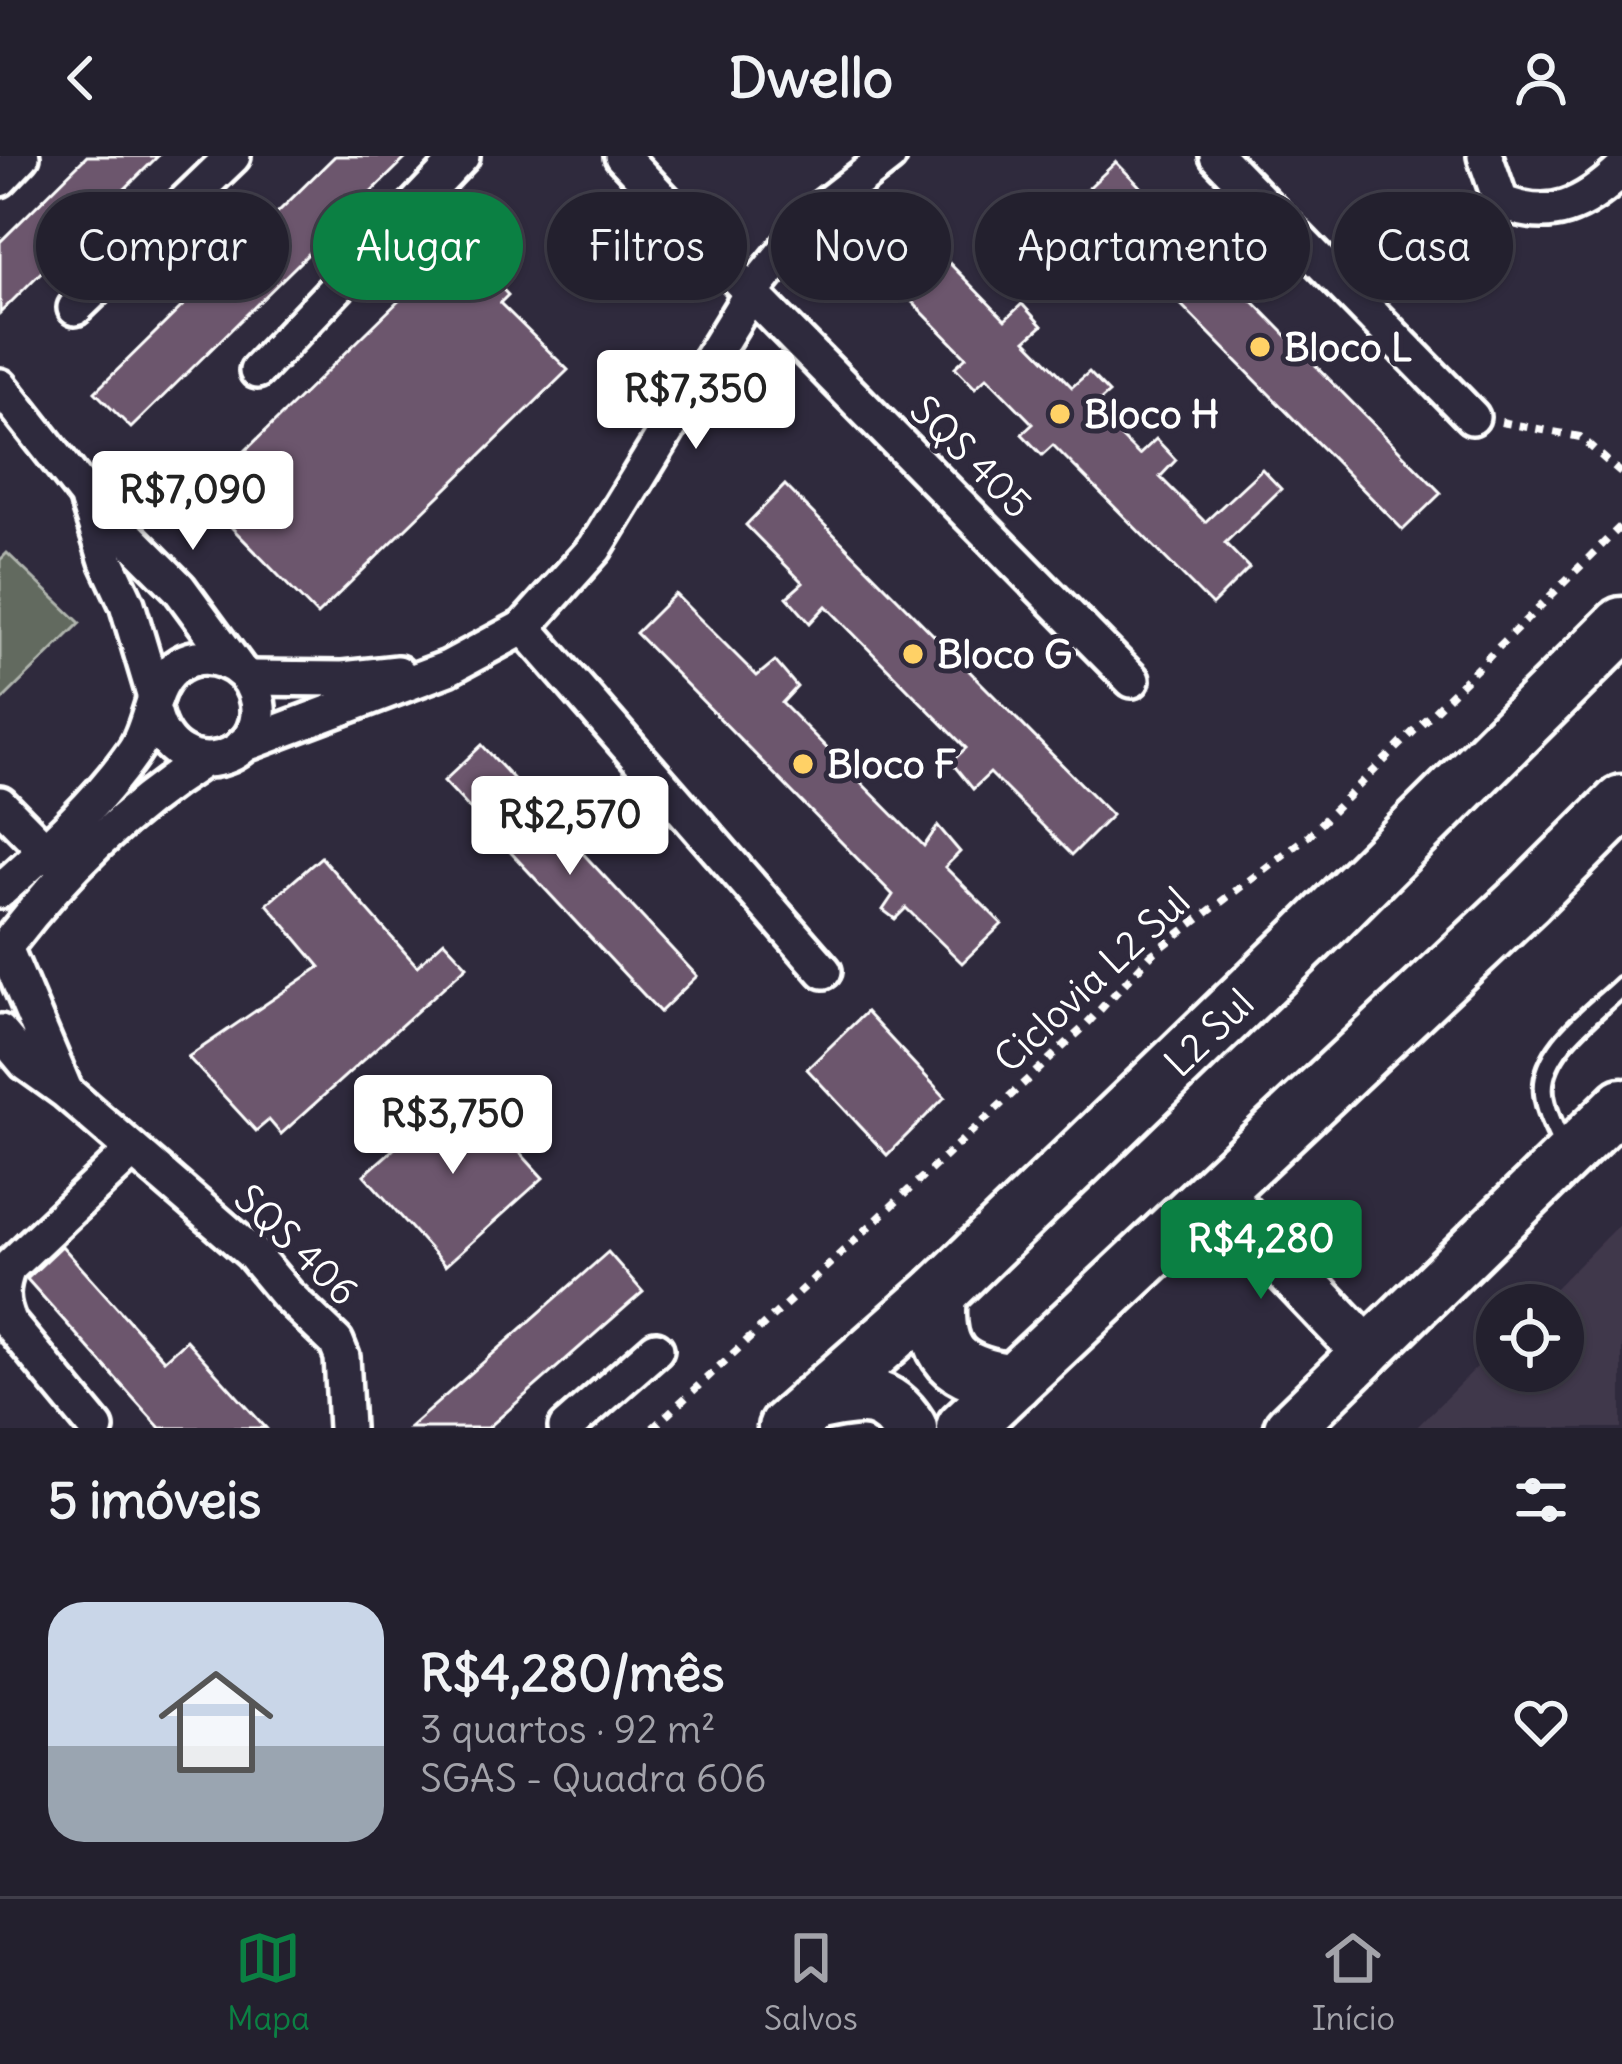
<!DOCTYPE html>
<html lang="pt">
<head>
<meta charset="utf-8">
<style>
  :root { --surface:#23202e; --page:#2f2d3a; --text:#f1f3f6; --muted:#a3a3aa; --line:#403e4a; --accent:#0b8043 }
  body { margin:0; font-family:Delius,sans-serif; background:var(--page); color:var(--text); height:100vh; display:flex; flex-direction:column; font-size:45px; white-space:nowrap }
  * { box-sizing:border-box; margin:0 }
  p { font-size:39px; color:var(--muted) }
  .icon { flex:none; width:66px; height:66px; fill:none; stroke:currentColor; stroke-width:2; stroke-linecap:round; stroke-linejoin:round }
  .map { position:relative; height:1272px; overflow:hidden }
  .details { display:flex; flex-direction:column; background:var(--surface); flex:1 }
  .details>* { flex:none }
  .guide { position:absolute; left:36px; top:36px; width:1551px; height:108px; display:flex; gap:24px }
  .controls { position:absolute; left:1476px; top:1128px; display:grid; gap:24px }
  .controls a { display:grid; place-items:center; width:108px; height:108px; border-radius:50%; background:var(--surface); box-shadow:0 3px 9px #0004,0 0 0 3px var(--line); font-size:60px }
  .price { position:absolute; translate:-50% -102px; padding:0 27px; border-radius:12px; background:#fff; color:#222; font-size:39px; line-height:78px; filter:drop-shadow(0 3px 6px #0008) }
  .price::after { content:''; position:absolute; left:50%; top:72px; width:36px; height:27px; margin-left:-18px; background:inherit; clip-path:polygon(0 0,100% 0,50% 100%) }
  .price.active { background:var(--accent); color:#fff }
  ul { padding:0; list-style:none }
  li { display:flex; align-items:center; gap:36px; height:300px; padding:0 48px }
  li span { display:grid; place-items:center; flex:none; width:336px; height:240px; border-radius:36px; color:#555 }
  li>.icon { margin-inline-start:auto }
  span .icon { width:144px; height:144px; fill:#fffc; stroke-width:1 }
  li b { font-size:51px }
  h2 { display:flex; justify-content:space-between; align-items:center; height:144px; padding:0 48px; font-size:51px }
  .tag { padding:0 42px; border-radius:54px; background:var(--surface); box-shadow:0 3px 9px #0004,0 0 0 3px var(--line); font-size:42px; line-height:108px }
  .tag.active { background:var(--accent); color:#fff }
  header { display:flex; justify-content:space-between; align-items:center; height:156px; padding:0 48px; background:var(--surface); font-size:54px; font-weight:800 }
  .dock { display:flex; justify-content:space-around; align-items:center; height:168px; border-top:3px solid var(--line); background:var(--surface); font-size:33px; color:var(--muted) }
  .dock a { display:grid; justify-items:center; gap:6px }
  .dock .active { color:var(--accent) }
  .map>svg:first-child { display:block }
  .built { fill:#41374b }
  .green { fill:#626b5e; stroke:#b0b5ae; stroke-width:3 }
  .building { fill:#6c566d; stroke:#fff; stroke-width:3 }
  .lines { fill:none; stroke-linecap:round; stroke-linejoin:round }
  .lane-casing { stroke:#fff; stroke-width:26 }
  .street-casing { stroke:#fff; stroke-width:42 }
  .secondary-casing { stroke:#fff; stroke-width:57 }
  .primary-casing { stroke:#fff; stroke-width:63 }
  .path { stroke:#fff; stroke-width:8; stroke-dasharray:9 9; stroke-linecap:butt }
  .lane { stroke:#2f2a3d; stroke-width:16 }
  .street { stroke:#2f2a3d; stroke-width:33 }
  .secondary { stroke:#2f2a3d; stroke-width:48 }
  .primary { stroke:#2f2a3d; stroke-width:54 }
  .poi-dot { fill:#ffd166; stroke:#2f2a3d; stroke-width:4.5 }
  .labels { text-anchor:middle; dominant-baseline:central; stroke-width:10; stroke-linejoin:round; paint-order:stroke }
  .poi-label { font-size:39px; font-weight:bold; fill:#fff; stroke:#2f2a3d; text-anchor:start }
  .street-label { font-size:39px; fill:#fff; stroke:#2f2a3d }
</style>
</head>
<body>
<header><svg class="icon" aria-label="back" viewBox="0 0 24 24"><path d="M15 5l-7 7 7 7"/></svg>Dwello<svg class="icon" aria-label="person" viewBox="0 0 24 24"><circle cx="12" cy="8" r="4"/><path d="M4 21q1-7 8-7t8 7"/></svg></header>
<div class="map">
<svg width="1622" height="1272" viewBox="0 0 1622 1272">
  <rect width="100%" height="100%" fill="#2f2a3d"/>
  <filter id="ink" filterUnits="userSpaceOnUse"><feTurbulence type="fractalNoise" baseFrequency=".00833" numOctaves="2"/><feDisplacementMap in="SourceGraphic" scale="24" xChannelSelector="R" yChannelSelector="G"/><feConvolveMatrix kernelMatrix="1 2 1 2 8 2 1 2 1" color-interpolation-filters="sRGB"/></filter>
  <g filter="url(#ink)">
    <path class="built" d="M 1622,1065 L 1622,1272 L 1416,1272 L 1497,1191 L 1497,1215 L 1563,1215 L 1563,1149 L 1539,1149 Z"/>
    <path class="green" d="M 7,397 L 80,467 L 0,546 L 0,404 Z"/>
    <g class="building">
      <path d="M 87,0 L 158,0 L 0,157 L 0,86 Z"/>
      <path d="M 335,0 L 408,0 L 131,272 L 95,236 Z"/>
      <path d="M 1116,6 L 1441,337 L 1403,374 L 1077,43 Z"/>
      <path d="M 916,73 L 1005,164 L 1022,148 L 1042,170 L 1026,184 L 1072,231 L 1089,216 L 1109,237 L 1092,252 L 1139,299 L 1156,283 L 1176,304 L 1160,321 L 1205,366 L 1262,313 L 1281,333 L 1225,387 L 1249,412 L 1212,449 L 1053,289 L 1042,299 L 1022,278 L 1033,268 L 987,221 L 975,232 L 955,211 L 966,201 L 878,111 Z"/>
      <path d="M 451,94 L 481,124 L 488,118 L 508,139 L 500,147 L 568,214 L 317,459 L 200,339 Z"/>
      <path d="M 785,329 L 1112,659 L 1072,699 L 990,617 L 973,633 L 951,606 L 966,592 L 826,450 L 810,467 L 787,441 L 803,427 L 746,369 Z"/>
      <path d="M 675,438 L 757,520 L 775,505 L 797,531 L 782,547 L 924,690 L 938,670 L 960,696 L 945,711 L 1002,768 L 962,807 L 906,752 L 895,763 L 883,754 L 893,739 L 636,477 Z"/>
      <path d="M 482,589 L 697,820 L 660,856 L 444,625 Z"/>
      <path d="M 321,701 L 417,810 L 444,785 L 467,810 L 281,978 L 269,964 L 256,975 L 188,901 L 320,811 L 267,748 Z"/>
      <path d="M 866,856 L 945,941 L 887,999 L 807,913 Z"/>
      <path d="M 462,933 L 543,1022 L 445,1110 L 364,1019 Z"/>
      <path d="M 62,1090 L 164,1204 L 186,1184 L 266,1272 L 160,1272 L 27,1123 Z"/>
      <path d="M 608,1096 L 643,1136 L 629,1148 L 488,1272 L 409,1272 Z"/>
    </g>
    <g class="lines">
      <g class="lane-casing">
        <path id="lane" d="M 1564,993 C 1557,976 1546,957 1544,938 C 1539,894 1594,857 1622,830"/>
      </g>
      <g class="street-casing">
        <g id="street">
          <path d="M 622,0 L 751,137 L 1132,524"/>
          <path d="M 1217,0 L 1472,261"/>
          <path d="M 1485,0 L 1501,46 C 1551,67 1584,50 1622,14"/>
          <path d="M 0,23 L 22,0"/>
          <path d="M 75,152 L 233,0"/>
          <path d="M 257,215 L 462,0"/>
          <path d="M 0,230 L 85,338 L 179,432 L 237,511"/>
          <path d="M 88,346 L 107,405 L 127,448 L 155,542"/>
          <path d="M 524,471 L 824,815"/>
          <path d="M 248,522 L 343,523 L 398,517"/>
          <path d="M 243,589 L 448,512 L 524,471 L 595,392 L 751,137 L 816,57 L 889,0"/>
          <path d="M 0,648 L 57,706"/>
          <path d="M 0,735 C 47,693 98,647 134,595 C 153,568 150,525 180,508 C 208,492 245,507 255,537 C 277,604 174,637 154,557"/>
          <path d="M 9,786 C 65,714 125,654 202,605"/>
          <path d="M 8,799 L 65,934"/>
          <path d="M 0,876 L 26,907 L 65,935 L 252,1097 L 287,1139 L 336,1186 L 342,1201 L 346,1272"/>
          <path d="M 96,1272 L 9,1167 C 0,1147 0,1132 8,1112 L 131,996"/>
          <path d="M 566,1272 L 656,1193"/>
        </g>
      </g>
      <g class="secondary-casing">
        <g id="secondary">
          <path d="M 1216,1037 L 1367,1196"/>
          <path d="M 1289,1272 L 1622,947"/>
        </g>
      </g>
      <g class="primary-casing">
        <g id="primary">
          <path d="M 939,1137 C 933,1201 954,1217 1013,1226"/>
          <path d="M 812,1248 C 855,1241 882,1229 909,1272"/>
          <path id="s1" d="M 786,1272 L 939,1137 L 1307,782 L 1622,469"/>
          <path d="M 964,1272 L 1528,741 L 1622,647"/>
        </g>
      </g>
      <g class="path">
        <path d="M 1501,266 L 1580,281 L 1622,318"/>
        <path d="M 653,1272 L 1083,872 L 1151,799 L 1308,680 L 1622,369"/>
      </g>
      <use href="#lane" class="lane"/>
      <use href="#street" class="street"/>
      <use href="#secondary" class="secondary"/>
      <use href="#primary" class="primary"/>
    </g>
  </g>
  <g class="poi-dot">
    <circle cx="1260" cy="191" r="12"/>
    <circle cx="1060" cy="258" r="12"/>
    <circle cx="913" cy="498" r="12"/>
    <circle cx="803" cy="608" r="12"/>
  </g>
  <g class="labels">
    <g class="poi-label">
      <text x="1284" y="191">Bloco L</text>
      <text x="1084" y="258">Bloco H</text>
      <text x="937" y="498">Bloco G</text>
      <text x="827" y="608">Bloco F</text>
    </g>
    <g class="street-label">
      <text transform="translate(971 301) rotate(45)">SQS 405</text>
      <text transform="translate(1092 824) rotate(-43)">Ciclovia L2 Sul</text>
      <text stroke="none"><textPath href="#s1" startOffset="579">L2 Sul</textPath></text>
      <text transform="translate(296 1089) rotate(44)">SQS 406</text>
    </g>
  </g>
</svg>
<div class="controls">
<a><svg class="icon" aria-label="locate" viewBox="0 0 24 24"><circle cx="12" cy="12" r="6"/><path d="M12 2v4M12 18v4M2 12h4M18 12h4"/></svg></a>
</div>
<b class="price" style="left:696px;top:296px">R$7,350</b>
<b class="price" style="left:193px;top:397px">R$7,090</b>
<b class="price" style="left:570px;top:722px">R$2,570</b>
<b class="price" style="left:453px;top:1021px">R$3,750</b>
<b class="price active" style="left:1261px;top:1146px">R$4,280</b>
<div class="guide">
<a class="tag">Comprar</a>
<a class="tag active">Alugar</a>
<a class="tag">Filtros</a>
<a class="tag">Novo</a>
<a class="tag">Apartamento</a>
<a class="tag">Casa</a>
</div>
</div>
<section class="details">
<h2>5 imóveis<svg class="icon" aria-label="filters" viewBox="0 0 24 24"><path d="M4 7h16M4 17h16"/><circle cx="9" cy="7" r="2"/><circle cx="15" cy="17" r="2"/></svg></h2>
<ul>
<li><span style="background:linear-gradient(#c9d6e8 60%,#9aa5b1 0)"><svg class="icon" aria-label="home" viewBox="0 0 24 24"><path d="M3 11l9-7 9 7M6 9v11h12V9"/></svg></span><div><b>R$4,280/mês</b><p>3 quartos · 92 m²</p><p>SGAS - Quadra 606</p></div><svg class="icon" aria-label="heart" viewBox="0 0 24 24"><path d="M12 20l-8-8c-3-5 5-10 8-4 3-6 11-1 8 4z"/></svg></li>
</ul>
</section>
<nav class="dock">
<a class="active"><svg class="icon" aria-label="map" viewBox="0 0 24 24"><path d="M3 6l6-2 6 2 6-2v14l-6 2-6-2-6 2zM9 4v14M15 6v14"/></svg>Mapa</a>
<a><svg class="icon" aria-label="saved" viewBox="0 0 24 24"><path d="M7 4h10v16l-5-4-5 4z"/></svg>Salvos</a>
<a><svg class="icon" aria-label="home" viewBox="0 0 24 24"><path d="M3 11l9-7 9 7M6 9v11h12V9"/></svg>Início</a>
</nav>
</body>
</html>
